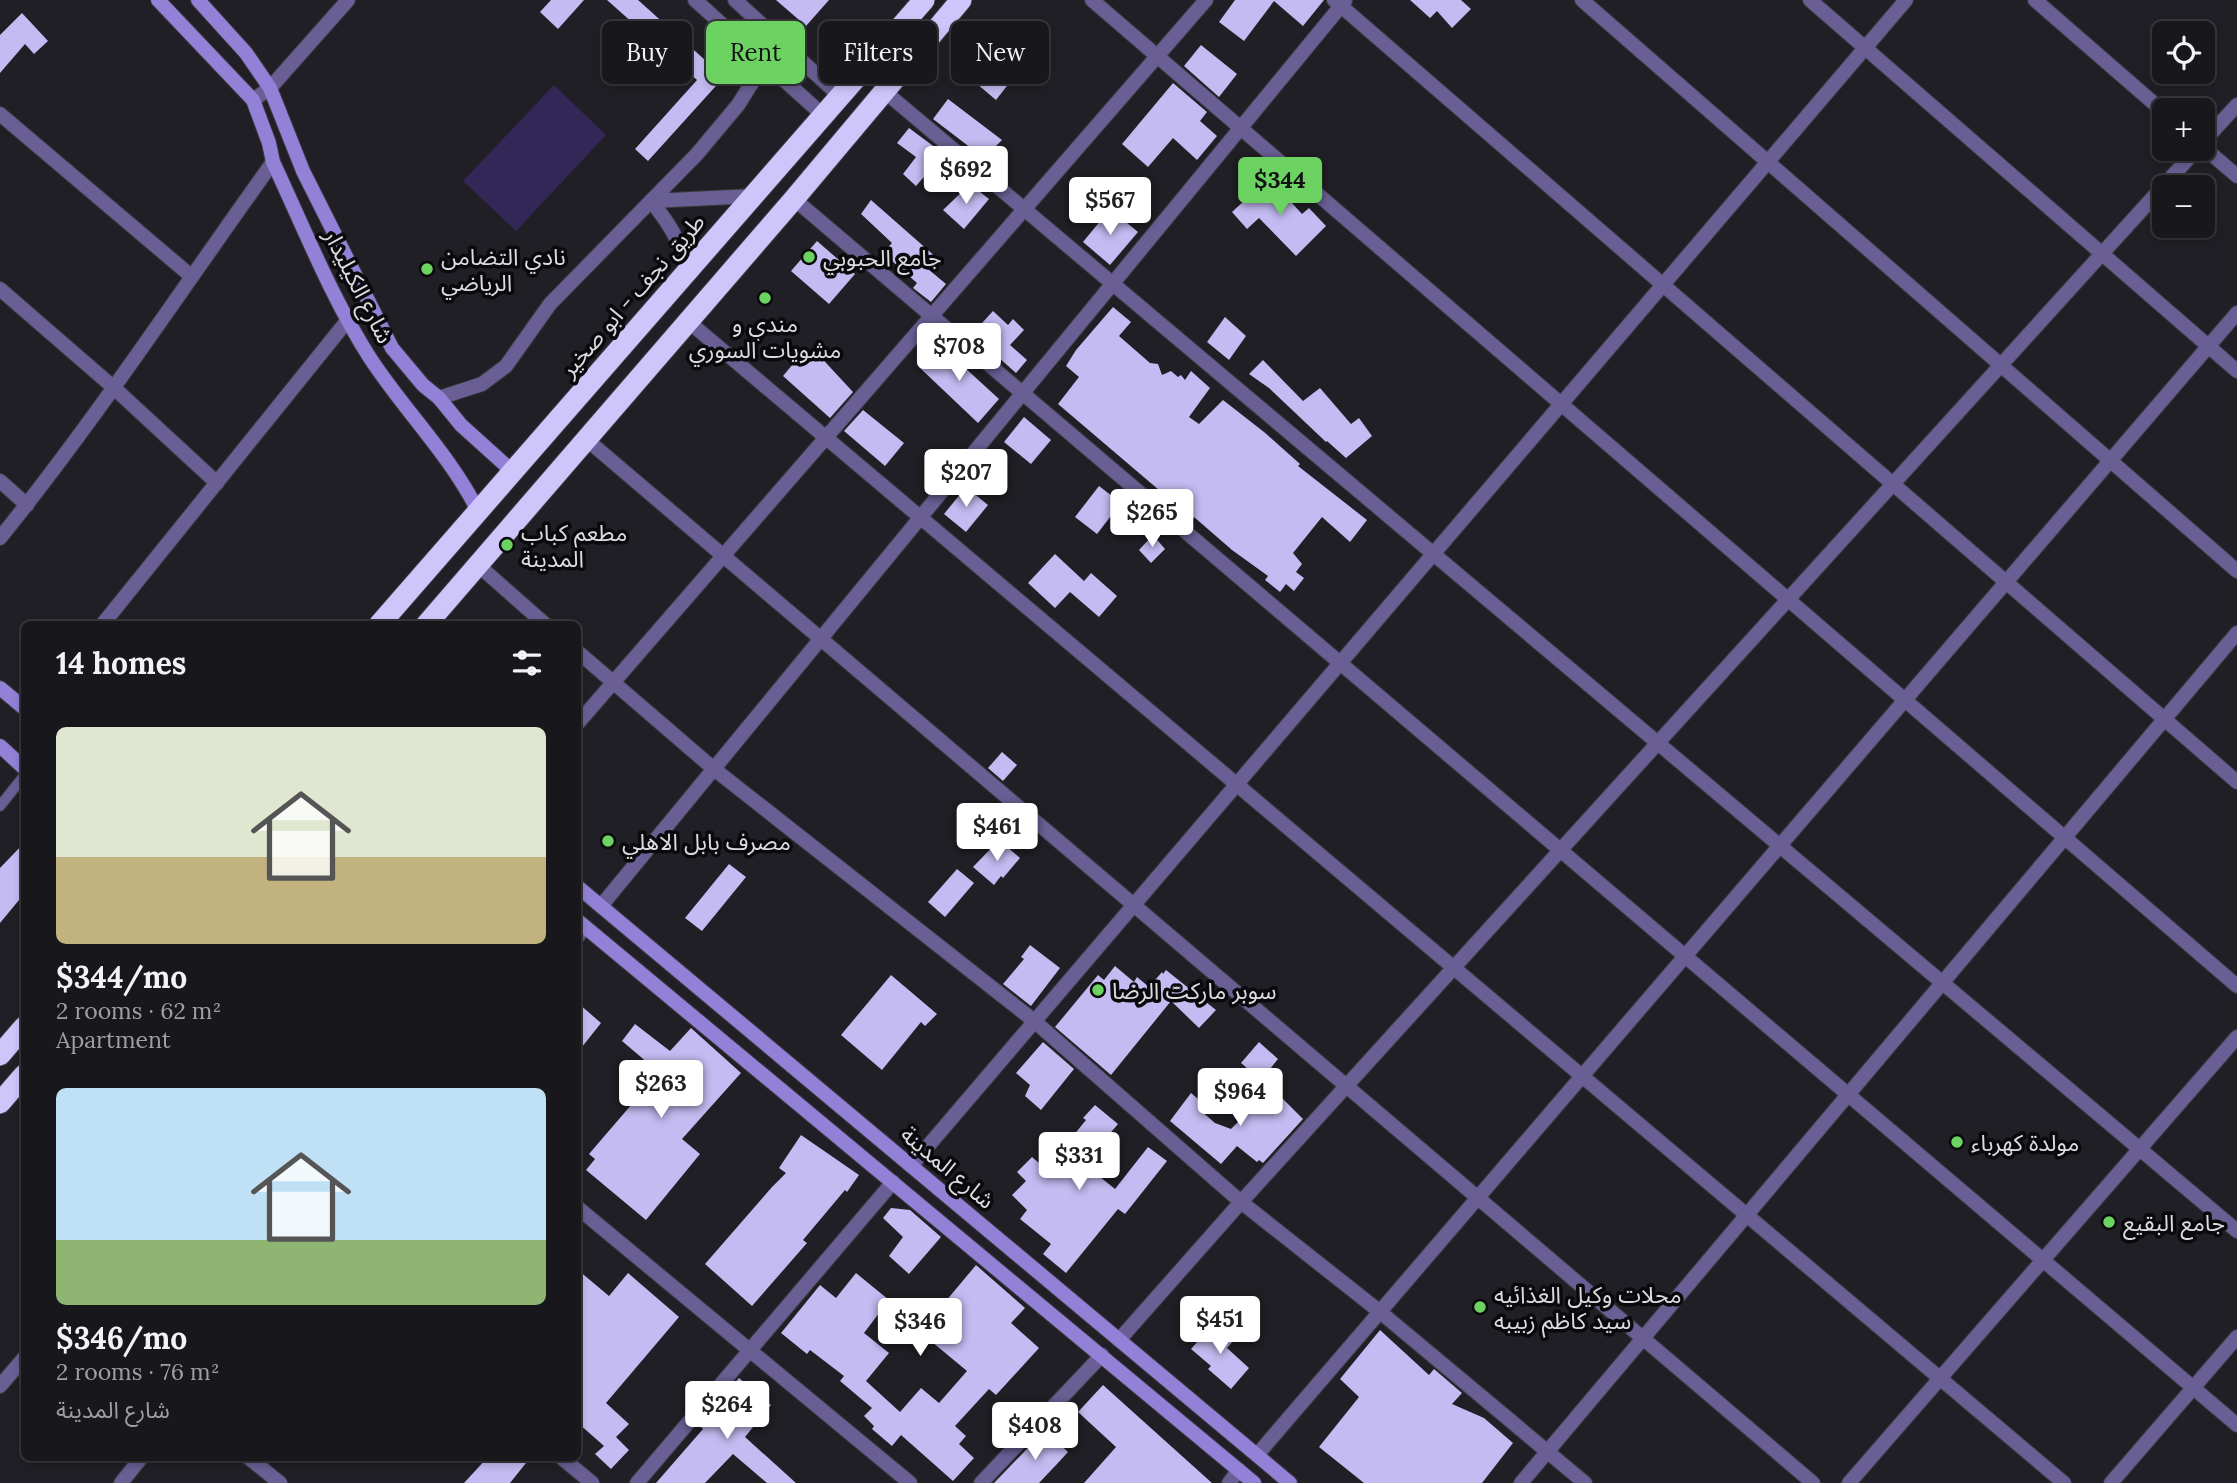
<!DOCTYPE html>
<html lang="en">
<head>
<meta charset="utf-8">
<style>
  :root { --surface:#18171c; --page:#252429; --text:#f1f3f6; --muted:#9f9fa3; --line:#36363b; --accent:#6cd362 }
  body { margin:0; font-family:Lora,"Noto Sans Arabic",serif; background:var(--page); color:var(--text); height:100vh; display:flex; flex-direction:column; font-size:26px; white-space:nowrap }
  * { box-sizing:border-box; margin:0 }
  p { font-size:23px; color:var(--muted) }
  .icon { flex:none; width:38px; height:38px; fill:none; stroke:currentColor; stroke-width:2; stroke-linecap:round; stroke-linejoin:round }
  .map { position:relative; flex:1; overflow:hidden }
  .panel { position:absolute; left:21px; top:621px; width:560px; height:840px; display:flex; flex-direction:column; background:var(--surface); border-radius:10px; box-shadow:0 4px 10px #0003,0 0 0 2px var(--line) }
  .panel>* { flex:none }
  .banner { position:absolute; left:602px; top:21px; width:665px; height:63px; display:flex; gap:14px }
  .controls { position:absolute; left:2152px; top:21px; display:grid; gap:14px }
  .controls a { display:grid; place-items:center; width:63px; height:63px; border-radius:10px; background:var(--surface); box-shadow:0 4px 10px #0003,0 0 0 2px var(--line); font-size:35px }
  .price { position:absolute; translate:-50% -60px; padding:0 16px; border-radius:7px; background:#fff; color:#222; font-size:23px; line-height:46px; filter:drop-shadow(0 2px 4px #0008) }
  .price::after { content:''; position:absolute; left:50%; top:42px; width:21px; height:16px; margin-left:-10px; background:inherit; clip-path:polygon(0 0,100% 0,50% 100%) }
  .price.current { background:var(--accent); color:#111 }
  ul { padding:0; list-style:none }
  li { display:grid; align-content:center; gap:14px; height:371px; padding:0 35px }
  li span { display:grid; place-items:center; height:217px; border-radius:10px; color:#555 }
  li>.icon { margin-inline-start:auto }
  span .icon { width:126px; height:126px; fill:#fffc; stroke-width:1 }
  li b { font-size:30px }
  h2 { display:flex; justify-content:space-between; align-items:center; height:84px; padding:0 35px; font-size:30px }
  .pill { padding:0 24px; border-radius:10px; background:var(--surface); box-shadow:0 4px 10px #0003,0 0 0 2px var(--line); font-size:24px; line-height:63px }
  .pill.current { background:var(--accent); color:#111 }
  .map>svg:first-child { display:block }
  .green { fill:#332758 }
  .building { fill:#c3bbf1 }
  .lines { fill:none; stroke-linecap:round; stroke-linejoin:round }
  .lane-casing { stroke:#3a393f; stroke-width:12 }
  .street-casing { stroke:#3a393f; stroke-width:16 }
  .secondary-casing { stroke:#3a393f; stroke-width:16 }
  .highway-casing { stroke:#3a393f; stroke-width:23 }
  .lane { stroke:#695f94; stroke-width:10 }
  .street { stroke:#695f94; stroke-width:14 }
  .secondary { stroke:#9381d7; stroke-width:14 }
  .highway { stroke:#cec6fb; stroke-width:21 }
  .poi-dot { fill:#6cd362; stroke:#0a090c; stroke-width:2.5 }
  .labels { text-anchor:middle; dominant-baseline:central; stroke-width:7; stroke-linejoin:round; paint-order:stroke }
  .poi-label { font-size:23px; fill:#dcdce0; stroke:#0a090c; text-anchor:start }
  .street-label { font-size:23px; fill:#dcdce0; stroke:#0a090c }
</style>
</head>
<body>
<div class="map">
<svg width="2237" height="1483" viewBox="0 0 2237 1483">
  <rect width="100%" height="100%" fill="#201f25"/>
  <path class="green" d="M 554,85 L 606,135 L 516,231 L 463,181 Z"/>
  <g class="building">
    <path d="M 551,0 L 584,0 L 558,29 L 540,12 Z"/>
    <path d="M 607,0 L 638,0 L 724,77 L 648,161 L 635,149 L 697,80 Z"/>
    <path d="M 776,0 L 829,0 L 806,26 Z"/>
    <path d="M 1235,0 L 1324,0 L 1303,26 L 1274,1 L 1244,41 L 1219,22 Z"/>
    <path d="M 1410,0 L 1461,0 L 1471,9 L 1452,28 L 1437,11 L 1430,18 Z"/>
    <path d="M 22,13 L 48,41 L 34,54 L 25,44 L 0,73 L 0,35 Z"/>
    <path d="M 1201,45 L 1237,74 L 1219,97 L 1184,66 Z"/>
    <path d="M 997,47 L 1021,68 L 996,100 L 970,78 Z"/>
    <path d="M 1173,83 L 1207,112 L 1200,121 L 1217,136 L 1197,160 L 1173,138 L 1148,167 L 1122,144 Z"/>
    <path d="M 948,99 L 1002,140 L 984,158 L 933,119 Z"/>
    <path d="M 909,128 L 944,154 L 916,186 L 903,174 L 916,157 L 897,143 Z"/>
    <path d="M 1269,178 L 1302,214 L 1309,208 L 1326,226 L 1296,256 L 1259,218 L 1247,229 L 1232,212 Z"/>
    <path d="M 970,184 L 989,199 L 964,229 L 943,210 Z"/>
    <path d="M 871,200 L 937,258 L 928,269 L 946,284 L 931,302 L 913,288 L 917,283 L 883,253 L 892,243 L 861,214 Z"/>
    <path d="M 1110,209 L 1138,232 L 1110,265 L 1083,242 Z"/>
    <path d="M 817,241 L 855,274 L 829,304 L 791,271 Z"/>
    <path d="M 1113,307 L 1131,322 L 1119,336 L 1150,363 L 1158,364 L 1162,375 L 1171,371 L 1178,377 L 1181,375 L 1185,380 L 1191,371 L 1210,388 L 1189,417 L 1199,424 L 1223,400 L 1264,432 L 1300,464 L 1298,466 L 1367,520 L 1350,542 L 1322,517 L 1293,553 L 1302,564 L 1296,572 L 1304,578 L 1294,591 L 1286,584 L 1280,592 L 1265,580 L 1268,576 L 1232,550 L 1194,517 L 1193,519 L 1058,404 L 1079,377 L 1066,366 L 1076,350 Z"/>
    <path d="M 993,311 L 1008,325 L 1013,319 L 1024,330 L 1010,345 L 1027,360 L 1016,373 L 972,334 Z"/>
    <path d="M 1225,317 L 1246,336 L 1229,360 L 1207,342 Z"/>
    <path d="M 939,344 L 999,399 L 978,423 L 919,367 Z"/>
    <path d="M 815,351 L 853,392 L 830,418 L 783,376 L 803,352 L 809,357 Z"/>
    <path d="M 1263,360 L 1303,401 L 1320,388 L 1351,424 L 1359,418 L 1372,436 L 1346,458 L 1327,441 L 1326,442 L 1269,388 L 1249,374 Z"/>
    <path d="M 863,410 L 904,443 L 885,466 L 844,431 Z"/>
    <path d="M 1024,417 L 1051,440 L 1031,464 L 1004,442 Z"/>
    <path d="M 1099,486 L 1121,503 L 1097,534 L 1075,517 Z"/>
    <path d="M 966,487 L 988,505 L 966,532 L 944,514 Z"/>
    <path d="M 1153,535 L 1165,549 L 1151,563 L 1139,550 Z"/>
    <path d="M 1055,554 L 1084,581 L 1091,573 L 1117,596 L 1099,617 L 1070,592 L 1055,608 L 1028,583 Z"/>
    <path d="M 1002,752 L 1017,765 L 1003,781 L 988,768 Z"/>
    <path d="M 999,840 L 1020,858 L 1003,878 L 1001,876 L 994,885 L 973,867 Z"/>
    <path d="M 24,843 L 24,894 L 0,923 L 0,868 Z"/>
    <path d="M 729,864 L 746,877 L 702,931 L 685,918 Z"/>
    <path d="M 957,869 L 974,883 L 945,917 L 928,902 Z"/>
    <path d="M 1030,945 L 1060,968 L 1031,1006 L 1003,984 L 1024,959 L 1021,957 Z"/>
    <path d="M 1115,966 L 1134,982 L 1137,977 L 1149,987 L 1162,972 L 1163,974 L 1166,970 L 1216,1010 L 1199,1028 L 1171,1001 L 1111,1075 L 1055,1027 L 1098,975 L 1104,980 Z"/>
    <path d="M 891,975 L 937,1014 L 925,1026 L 921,1022 L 882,1070 L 841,1035 Z"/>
    <path d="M 578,1003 L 601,1023 L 578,1052 Z"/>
    <path d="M 635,1024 L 670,1051 L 691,1028 L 741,1073 L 682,1139 L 700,1154 L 646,1220 L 586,1170 L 595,1159 L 589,1154 L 638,1097 L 633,1093 L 655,1069 L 622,1041 Z"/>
    <path d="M 1043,1042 L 1074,1069 L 1041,1110 L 1025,1096 L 1030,1085 L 1016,1073 Z"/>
    <path d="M 1259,1042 L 1278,1059 L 1261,1080 L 1241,1063 Z"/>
    <path d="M 1272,1088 L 1303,1119 L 1263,1163 L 1259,1160 L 1257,1162 L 1237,1146 L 1221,1164 L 1170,1121 L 1191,1093 L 1204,1104 L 1200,1110 L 1215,1123 L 1231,1129 Z"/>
    <path d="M 1095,1105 L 1118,1124 L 1084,1164 L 1115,1189 L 1148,1147 L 1167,1161 L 1125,1214 L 1118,1209 L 1066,1273 L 1043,1254 L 1051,1244 L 1020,1219 L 1027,1210 L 1012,1195 L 1026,1181 L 1017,1172 L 1032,1157 L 1046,1169 L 1086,1120 L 1083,1118 Z"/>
    <path d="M 801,1135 L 859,1175 L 847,1192 L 845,1190 L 803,1240 L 807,1243 L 752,1306 L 705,1264 L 772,1187 L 786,1173 L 779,1168 Z"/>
    <path d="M 891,1208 L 910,1210 L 941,1237 L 909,1274 L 889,1256 L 903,1237 L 883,1218 Z"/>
    <path d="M 976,1265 L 1025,1308 L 1011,1323 L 1039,1348 L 996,1395 L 989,1389 L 955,1426 L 966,1436 L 959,1444 L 974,1458 L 953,1481 L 901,1435 L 892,1446 L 872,1429 L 874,1426 L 864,1416 L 872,1408 L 840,1381 L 844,1376 L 810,1350 L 807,1354 L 781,1333 L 820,1285 L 836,1298 L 856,1273 L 889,1300 L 864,1333 L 889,1353 L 866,1381 L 900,1412 L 921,1388 L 939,1403 L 967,1371 L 920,1332 Z"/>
    <path d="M 578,1270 L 609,1296 L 628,1273 L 679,1317 L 606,1403 L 629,1424 L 616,1437 L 629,1450 L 611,1469 L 595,1454 L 604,1446 L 578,1423 Z"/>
    <path d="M 1214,1323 L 1234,1340 L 1227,1348 L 1249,1368 L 1231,1389 L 1208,1369 L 1211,1366 L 1191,1349 Z"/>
    <path d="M 1380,1330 L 1429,1375 L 1434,1369 L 1462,1393 L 1452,1404 L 1484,1418 L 1513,1443 L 1482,1483 L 1364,1483 L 1319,1447 L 1359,1397 L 1340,1379 Z"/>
    <path d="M 739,1378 L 771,1405 L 745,1437 L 796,1483 L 767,1483 L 733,1454 L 705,1483 L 656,1483 L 703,1429 L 699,1425 Z"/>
    <path d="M 1103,1385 L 1212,1483 L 1084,1483 L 1116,1447 L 1078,1412 Z"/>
    <path d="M 1045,1430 L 1068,1452 L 1057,1464 L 1039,1483 L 994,1483 Z"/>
    <path d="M 487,1458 L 530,1458 L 510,1483 L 464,1483 Z"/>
  </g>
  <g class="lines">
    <g class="lane-casing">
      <path id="lane" d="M 0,806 L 24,776"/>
    </g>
    <g class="street-casing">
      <g id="street">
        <path d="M 695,0 L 824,116"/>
        <path d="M 735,0 L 841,97"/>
        <path d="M 1092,0 L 2237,986"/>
        <path d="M 1334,0 L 2237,782"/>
        <path d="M 1582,0 L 2237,571"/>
        <path d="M 1810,0 L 2237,371"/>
        <path d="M 2035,0 L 2165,113"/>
        <path d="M 884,91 L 2237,1231"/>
        <path d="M 253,100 L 270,88 L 348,0"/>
        <path d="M 0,114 L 191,276"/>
        <path d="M 2203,142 L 2237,105"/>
        <path d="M 2203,147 L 2237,176"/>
        <path d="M 794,199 L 2237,1425"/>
        <path d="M 651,201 L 753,196"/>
        <path d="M 651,201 C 669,223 682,243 687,272"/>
        <path d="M 0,289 L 113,387 L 217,483"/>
        <path d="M 689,322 L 2064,1483"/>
        <path d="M 439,398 L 482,384 L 506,366 L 550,304 L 697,154 L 738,105 L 779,40"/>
        <path d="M 586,439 L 1813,1483"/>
        <path d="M 0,481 L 27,505"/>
        <path d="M 0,538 C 97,418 183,287 273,162"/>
        <path d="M 478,565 L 546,625"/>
        <path d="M 102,625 L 347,321"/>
        <path d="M 578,652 L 714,769 L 1033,1020 L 1241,1202 L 1379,1311 L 1585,1483"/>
        <path d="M 578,723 L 1206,0"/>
        <path d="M 601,906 L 1345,1"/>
        <path d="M 578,936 L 584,927"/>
        <path d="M 911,1166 L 1906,0"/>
        <path d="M 578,1208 L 910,1483"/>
        <path d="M 1119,1340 L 1241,1202 L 2197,149"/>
        <path d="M 0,1386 L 24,1358"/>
        <path d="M 1257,1455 L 2237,313"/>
        <path d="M 249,1458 L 280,1483"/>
        <path d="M 562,1458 L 592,1483"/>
        <path d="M 121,1483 L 141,1458"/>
        <path d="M 637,1483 L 893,1182"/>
        <path d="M 981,1483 L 1102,1355"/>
        <path d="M 1229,1483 L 1239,1470"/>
        <path d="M 1521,1483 L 2237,633"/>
        <path d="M 1849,1483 L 2237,1037"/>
        <path d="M 2111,1483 L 2237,1337"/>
      </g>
    </g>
    <g class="secondary-casing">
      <g id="secondary">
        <path d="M 158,0 L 253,100 L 269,143 L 273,162 C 304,228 331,297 370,358 C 404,410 450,455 478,511"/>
        <path d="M 198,0 L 246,53 L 270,88 L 303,171 L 392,348 L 423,385 L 439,398 L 461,425 L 512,471"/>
        <path d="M 0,688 L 24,708"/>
        <path d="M 0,746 L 24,768"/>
        <path d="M 578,887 L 1290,1483"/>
        <path d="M 578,921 L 1254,1483"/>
      </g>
    </g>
    <g class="highway-casing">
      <g id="highway">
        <path d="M 379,625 L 924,0"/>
        <path d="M 426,625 L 794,199 L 961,0"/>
        <path d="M 0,1055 L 24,1027"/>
        <path d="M 0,1103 L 24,1075"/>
      </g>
    </g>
    <use href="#lane" class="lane"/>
    <use href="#street" class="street"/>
    <use href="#secondary" class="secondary"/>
    <use href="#highway" class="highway"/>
  </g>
  <g class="poi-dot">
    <circle cx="809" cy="257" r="7"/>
    <circle cx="427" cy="269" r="7"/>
    <circle cx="765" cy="298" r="7"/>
    <circle cx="507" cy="545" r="7"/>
    <circle cx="608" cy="841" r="7"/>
    <circle cx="1098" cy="990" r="7"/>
    <circle cx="1957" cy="1142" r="7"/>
    <circle cx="2109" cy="1222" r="7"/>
    <circle cx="1480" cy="1307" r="7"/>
  </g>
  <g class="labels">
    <g class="poi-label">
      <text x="441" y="256">نادي التضامن<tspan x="441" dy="26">الرياضي</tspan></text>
      <text x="823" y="257">جامع الحبوبي</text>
      <text x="765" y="323" text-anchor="middle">مندي و<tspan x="765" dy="26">مشويات السوري</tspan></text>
      <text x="521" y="532">مطعم كباب<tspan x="521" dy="26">المدينة</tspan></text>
      <text x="622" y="841">مصرف بابل الاهلي</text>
      <text x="1112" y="990">سوبر ماركت الرضا</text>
      <text x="1971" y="1142">مولدة كهرباء</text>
      <text x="2123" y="1222">جامع البقيع</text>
      <text x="1494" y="1294">محلات وكيل الغذائيه<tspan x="1494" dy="26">سيد كاظم زبيبه</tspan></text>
    </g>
    <g class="street-label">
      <text transform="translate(359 286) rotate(63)">شارع الكيليدار</text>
      <text transform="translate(632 295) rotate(-49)">طريق نجف - ابو صخير</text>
      <text transform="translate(948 1167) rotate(40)">شارع المدينة</text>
    </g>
  </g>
</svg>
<div class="controls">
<a><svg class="icon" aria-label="locate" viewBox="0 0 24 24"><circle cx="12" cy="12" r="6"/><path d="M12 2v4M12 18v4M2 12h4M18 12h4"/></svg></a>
<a>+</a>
<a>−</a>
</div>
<b class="price" style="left:966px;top:206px">$692</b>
<b class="price current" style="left:1280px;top:217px">$344</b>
<b class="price" style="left:1110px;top:237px">$567</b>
<b class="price" style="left:959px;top:383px">$708</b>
<b class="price" style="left:966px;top:509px">$207</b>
<b class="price" style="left:1152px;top:549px">$265</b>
<b class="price" style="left:997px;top:863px">$461</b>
<b class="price" style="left:661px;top:1120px">$263</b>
<b class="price" style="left:1240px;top:1128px">$964</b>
<b class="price" style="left:1079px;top:1192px">$331</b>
<b class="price" style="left:1220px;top:1356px">$451</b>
<b class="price" style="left:920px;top:1358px">$346</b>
<b class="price" style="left:727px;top:1441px">$264</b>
<b class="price" style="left:1035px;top:1462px">$408</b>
<div class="banner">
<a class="pill">Buy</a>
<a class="pill current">Rent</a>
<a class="pill">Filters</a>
<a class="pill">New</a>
</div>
<section class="panel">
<h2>14 homes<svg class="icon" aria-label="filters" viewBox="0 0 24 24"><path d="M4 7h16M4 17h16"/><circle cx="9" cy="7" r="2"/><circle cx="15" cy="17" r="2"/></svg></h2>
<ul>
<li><span style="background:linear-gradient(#dfe7d0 60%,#c2b280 0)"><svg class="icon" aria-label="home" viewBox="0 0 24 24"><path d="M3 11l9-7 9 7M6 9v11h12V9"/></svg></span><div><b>$344/mo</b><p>2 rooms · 62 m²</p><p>Apartment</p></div></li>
<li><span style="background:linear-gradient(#bfe0f5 70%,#8fb573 0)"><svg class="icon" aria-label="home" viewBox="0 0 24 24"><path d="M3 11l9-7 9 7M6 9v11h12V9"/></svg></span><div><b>$346/mo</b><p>2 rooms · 76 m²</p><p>شارع المدينة</p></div></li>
</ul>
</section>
</div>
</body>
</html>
